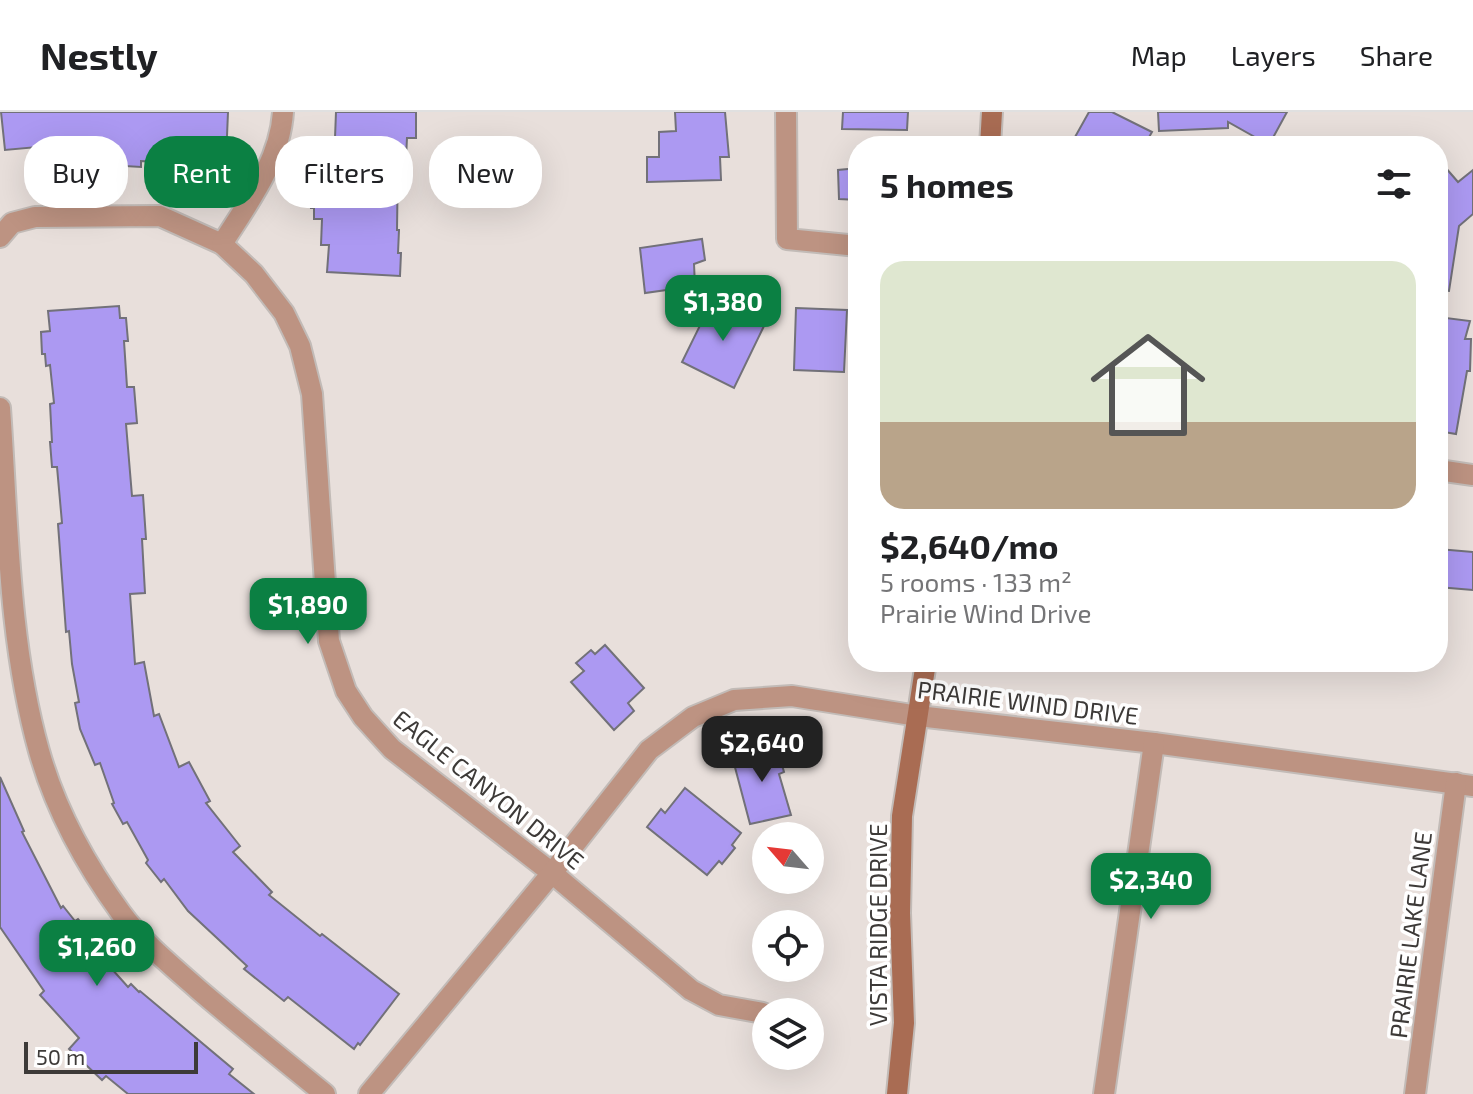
<!DOCTYPE html>
<html lang="en">
<head>
<meta charset="utf-8">
<style>
  :root { --surface:#fff; --page:#f6f6f6; --text:#202124; --muted:#757577; --line:#e0e0e0; --accent:#0b8043 }
  body { margin:0; font-family:"Exo 2",sans-serif; background:var(--page); color:var(--text); height:100vh; display:flex; flex-direction:column; font-size:30px; white-space:nowrap }
  * { box-sizing:border-box; margin:0 }
  p { font-size:26px; color:var(--muted) }
  .icon { flex:none; width:44px; height:44px; fill:none; stroke:currentColor; stroke-width:2; stroke-linecap:round; stroke-linejoin:round }
  .map { position:relative; flex:1; overflow:hidden }
  .side { position:absolute; left:848px; top:24px; width:600px; height:536px; display:flex; flex-direction:column; background:var(--surface); border-radius:32px; box-shadow:0 8px 32px #0002 }
  .side>* { flex:none }
  .banner { position:absolute; left:24px; top:24px; width:704px; height:72px; display:flex; gap:16px }
  .needle { width:52px; rotate:298deg }
  .fabs { position:absolute; left:752px; top:710px; display:grid; gap:16px }
  .fabs a { display:grid; place-items:center; width:72px; height:72px; border-radius:50%; background:var(--surface); box-shadow:0 8px 32px #0002; font-size:40px }
  .scale { position:absolute; left:24px; bottom:20px; width:174px; box-sizing:border-box; padding-left:8px; border:4px solid #3d3a38; border-top:0; font-size:22px; line-height:28px; white-space:nowrap; color:#3d3a38; -webkit-text-stroke:6px #fff; paint-order:stroke }
  .price { position:absolute; translate:-50% -68px; padding:0 18px; border-radius:16px; background:var(--accent); color:#fff; font-size:26px; line-height:52px; filter:drop-shadow(0 2px 4px #0008) }
  .price::after { content:''; position:absolute; left:50%; top:48px; width:24px; height:18px; margin-left:-12px; background:inherit; clip-path:polygon(0 0,100% 0,50% 100%) }
  .price.selected { background:#222; color:#fff }
  ul { padding:0; list-style:none }
  li { display:grid; align-content:center; gap:16px; height:424px; padding:0 32px }
  li+li { border-top:2px solid var(--line) }
  li span { display:grid; place-items:center; height:248px; border-radius:24px; color:#555 }
  li>.icon { margin-inline-start:auto }
  span .icon { width:144px; height:144px; fill:#fffc; stroke-width:1 }
  li b { font-size:34px }
  h2 { display:flex; justify-content:space-between; align-items:center; height:96px; padding:0 32px; font-size:34px }
  .pill { padding:0 28px; border-radius:32px; background:var(--surface); box-shadow:0 8px 32px #0002; font-size:28px; line-height:72px }
  .pill.selected { background:var(--accent); color:#fff }
  header { display:flex; align-items:center; gap:48px; box-sizing:border-box; height:112px; padding:0 40px; background:var(--surface); border-bottom:2px solid var(--line) }
  header strong { font-size:38px }
  nav { display:flex; gap:44px; margin-inline-start:auto; font-size:28px }
  .map>svg:first-child { display:block }
  .building { fill:#ac99f2; stroke:#727179; stroke-width:2 }
  .lines { fill:none; stroke-linecap:round; stroke-linejoin:round }
  .street-casing { stroke:#c2bbb7; stroke-width:24 }
  .secondary-casing { stroke:#c2bbb7; stroke-width:24 }
  .street { stroke:#bd9382; stroke-width:20 }
  .secondary { stroke:#a96c53; stroke-width:20 }
  .labels { text-anchor:middle; dominant-baseline:central; stroke-width:7; stroke-linejoin:round; paint-order:stroke }
  .street-label { font-size:24px; fill:#3d3a38; stroke:#fff }
</style>
</head>
<body>
<header>
<strong>Nestly</strong>
<nav><a>Map</a><a>Layers</a><a>Share</a></nav>
</header>
<div class="map">
<svg width="1473" height="982" viewBox="0 0 1473 982">
  <rect width="100%" height="100%" fill="#e8dfdb"/>
  <g class="building">
    <path d="M 1,0 L 228,0 L 226,48 L 207,48 L 207,45 L 162,43 L 162,50 L 141,49 L 141,55 L 91,52 L 61,54 L 59,33 L 5,38 Z"/>
    <path d="M 336,0 L 416,0 L 416,26 L 407,26 L 406,46 L 398,45 L 397,118 L 399,118 L 398,141 L 401,141 L 400,164 L 327,160 L 329,133 L 321,133 L 322,107 L 314,107 L 314,96 L 311,96 L 312,72 L 320,72 L 320,52 L 334,52 Z"/>
    <path d="M 675,0 L 725,0 L 729,45 L 720,45 L 721,68 L 647,70 L 647,45 L 659,45 L 659,20 L 676,19 Z"/>
    <path d="M 843,0 L 908,0 L 907,18 L 842,17 Z"/>
    <path d="M 1089,0 L 1112,0 L 1152,20 L 1144,34 L 1070,34 Z"/>
    <path d="M 1158,0 L 1287,0 L 1269,33 L 1228,10 L 1228,16 L 1159,19 Z"/>
    <path d="M 1438,47 L 1458,70 L 1473,58 L 1473,102 L 1459,114 L 1449,179 L 1438,178 Z"/>
    <path d="M 858,56 L 858,88 L 839,87 L 838,58 Z"/>
    <path d="M 702,127 L 705,148 L 694,152 L 695,174 L 645,181 L 640,136 Z"/>
    <path d="M 714,185 L 748,202 L 746,206 L 764,214 L 734,276 L 682,250 Z"/>
    <path d="M 119,194 L 120,206 L 126,206 L 128,229 L 124,229 L 127,275 L 134,275 L 137,311 L 126,312 L 132,384 L 143,383 L 146,427 L 142,427 L 145,481 L 130,482 L 135,552 L 144,550 L 154,604 L 159,602 L 179,655 L 189,650 L 210,689 L 206,691 L 240,734 L 233,740 L 272,780 L 269,783 L 320,824 L 322,822 L 399,882 L 360,933 L 358,931 L 354,937 L 288,885 L 284,889 L 244,857 L 247,854 L 188,799 L 164,767 L 161,770 L 146,751 L 148,748 L 127,710 L 123,712 L 112,692 L 114,691 L 100,651 L 95,653 L 80,617 L 75,591 L 79,590 L 72,552 L 69,519 L 66,520 L 58,412 L 62,411 L 57,355 L 52,355 L 50,330 L 52,330 L 50,292 L 54,291 L 50,253 L 46,254 L 45,242 L 42,242 L 41,220 L 50,219 L 48,199 Z"/>
    <path d="M 796,196 L 847,198 L 844,260 L 794,258 Z"/>
    <path d="M 1438,205 L 1470,209 L 1465,227 L 1471,227 L 1470,259 L 1467,259 L 1456,322 L 1438,319 Z"/>
    <path d="M 1438,437 L 1473,440 L 1473,478 L 1438,475 Z"/>
    <path d="M 605,533 L 644,576 L 628,591 L 634,599 L 614,618 L 571,570 L 584,559 L 576,551 L 591,538 L 595,542 Z"/>
    <path d="M 776,632 L 784,660 L 779,662 L 791,703 L 750,712 L 732,644 Z"/>
    <path d="M 0,665 L 24,719 L 22,720 L 61,796 L 63,794 L 75,809 L 78,807 L 107,841 L 102,846 L 128,875 L 131,872 L 139,880 L 140,879 L 233,957 L 229,962 L 254,982 L 128,982 L 106,964 L 102,968 L 69,937 L 79,926 L 40,883 L 44,879 L 0,815 Z"/>
    <path d="M 685,676 L 741,721 L 732,733 L 735,736 L 722,752 L 719,749 L 707,763 L 647,715 L 661,697 L 665,701 Z"/>
  </g>
  <g class="lines">
    <g class="street-casing">
      <g id="street">
        <path d="M 786,0 L 787,127 L 858,134"/>
        <path d="M 0,125 L 12,111 L 35,105 L 160,104 L 222,132 L 254,162 L 284,201 L 300,234 L 312,282 L 329,529 L 346,579 L 363,605 L 392,637 L 552,761 L 691,878 L 719,893 L 763,901"/>
        <path d="M 222,132 C 248,91 280,49 283,0"/>
        <path d="M 0,296 C 8,409 8,529 39,639 C 55,696 86,753 121,801 C 142,830 172,854 199,878 C 240,913 283,948 325,982"/>
        <path d="M 1438,358 L 1473,363"/>
        <path d="M 369,982 L 552,761 L 649,638 L 693,605 L 734,588 L 792,584 L 918,604 L 1154,631 L 1473,674"/>
        <path d="M 1104,982 L 1154,631"/>
        <path d="M 1415,982 L 1456,671"/>
      </g>
    </g>
    <g class="secondary-casing">
      <g id="secondary">
        <path d="M 990,34 L 992,0"/>
        <path d="M 897,982 L 904,911 L 900,801 L 902,704 L 926,550"/>
      </g>
    </g>
    <use href="#street" class="street"/>
    <use href="#secondary" class="secondary"/>
  </g>
  <g class="labels">
    <g class="street-label">
      <text transform="translate(1028 590) rotate(7)">PRAIRIE WIND DRIVE</text>
      <text transform="translate(489 677) rotate(39)">EAGLE CANYON DRIVE</text>
      <text transform="translate(877 813) rotate(-90)">VISTA RIDGE DRIVE</text>
      <text transform="translate(1410 823) rotate(-83)">PRAIRIE LAKE LANE</text>
    </g>
  </g>
</svg>
<div class="fabs">
<a><svg class="needle" viewBox="-14 -14 28 28"><path d="M0-13l5 13h-10z" fill="#e53935"/><path d="M0 13l5-13h-10z" fill="#757577"/></svg></a>
<a><svg class="icon" aria-label="locate" viewBox="0 0 24 24"><circle cx="12" cy="12" r="6"/><path d="M12 2v4M12 18v4M2 12h4M18 12h4"/></svg></a>
<a><svg class="icon" aria-label="layers" viewBox="0 0 24 24"><path d="M12 4l9 5-9 5-9-5zM3 14l9 5 9-5"/></svg></a>
</div>
<div class="scale">50 m</div>
<b class="price" style="left:723px;top:231px">$1,380</b>
<b class="price" style="left:308px;top:534px">$1,890</b>
<b class="price selected" style="left:762px;top:672px">$2,640</b>
<b class="price" style="left:1151px;top:809px">$2,340</b>
<b class="price" style="left:97px;top:876px">$1,260</b>
<div class="banner">
<a class="pill">Buy</a>
<a class="pill selected">Rent</a>
<a class="pill">Filters</a>
<a class="pill">New</a>
</div>
<section class="side">
<h2>5 homes<svg class="icon" aria-label="filters" viewBox="0 0 24 24"><path d="M4 7h16M4 17h16"/><circle cx="9" cy="7" r="2"/><circle cx="15" cy="17" r="2"/></svg></h2>
<ul>
<li><span style="background:linear-gradient(#dfe7d0 65%,#b9a48a 0)"><svg class="icon" aria-label="home" viewBox="0 0 24 24"><path d="M3 11l9-7 9 7M6 9v11h12V9"/></svg></span><div><b>$2,640/mo</b><p>5 rooms · 133 m²</p><p>Prairie Wind Drive</p></div></li>
</ul>
</section>
</div>
</body>
</html>
